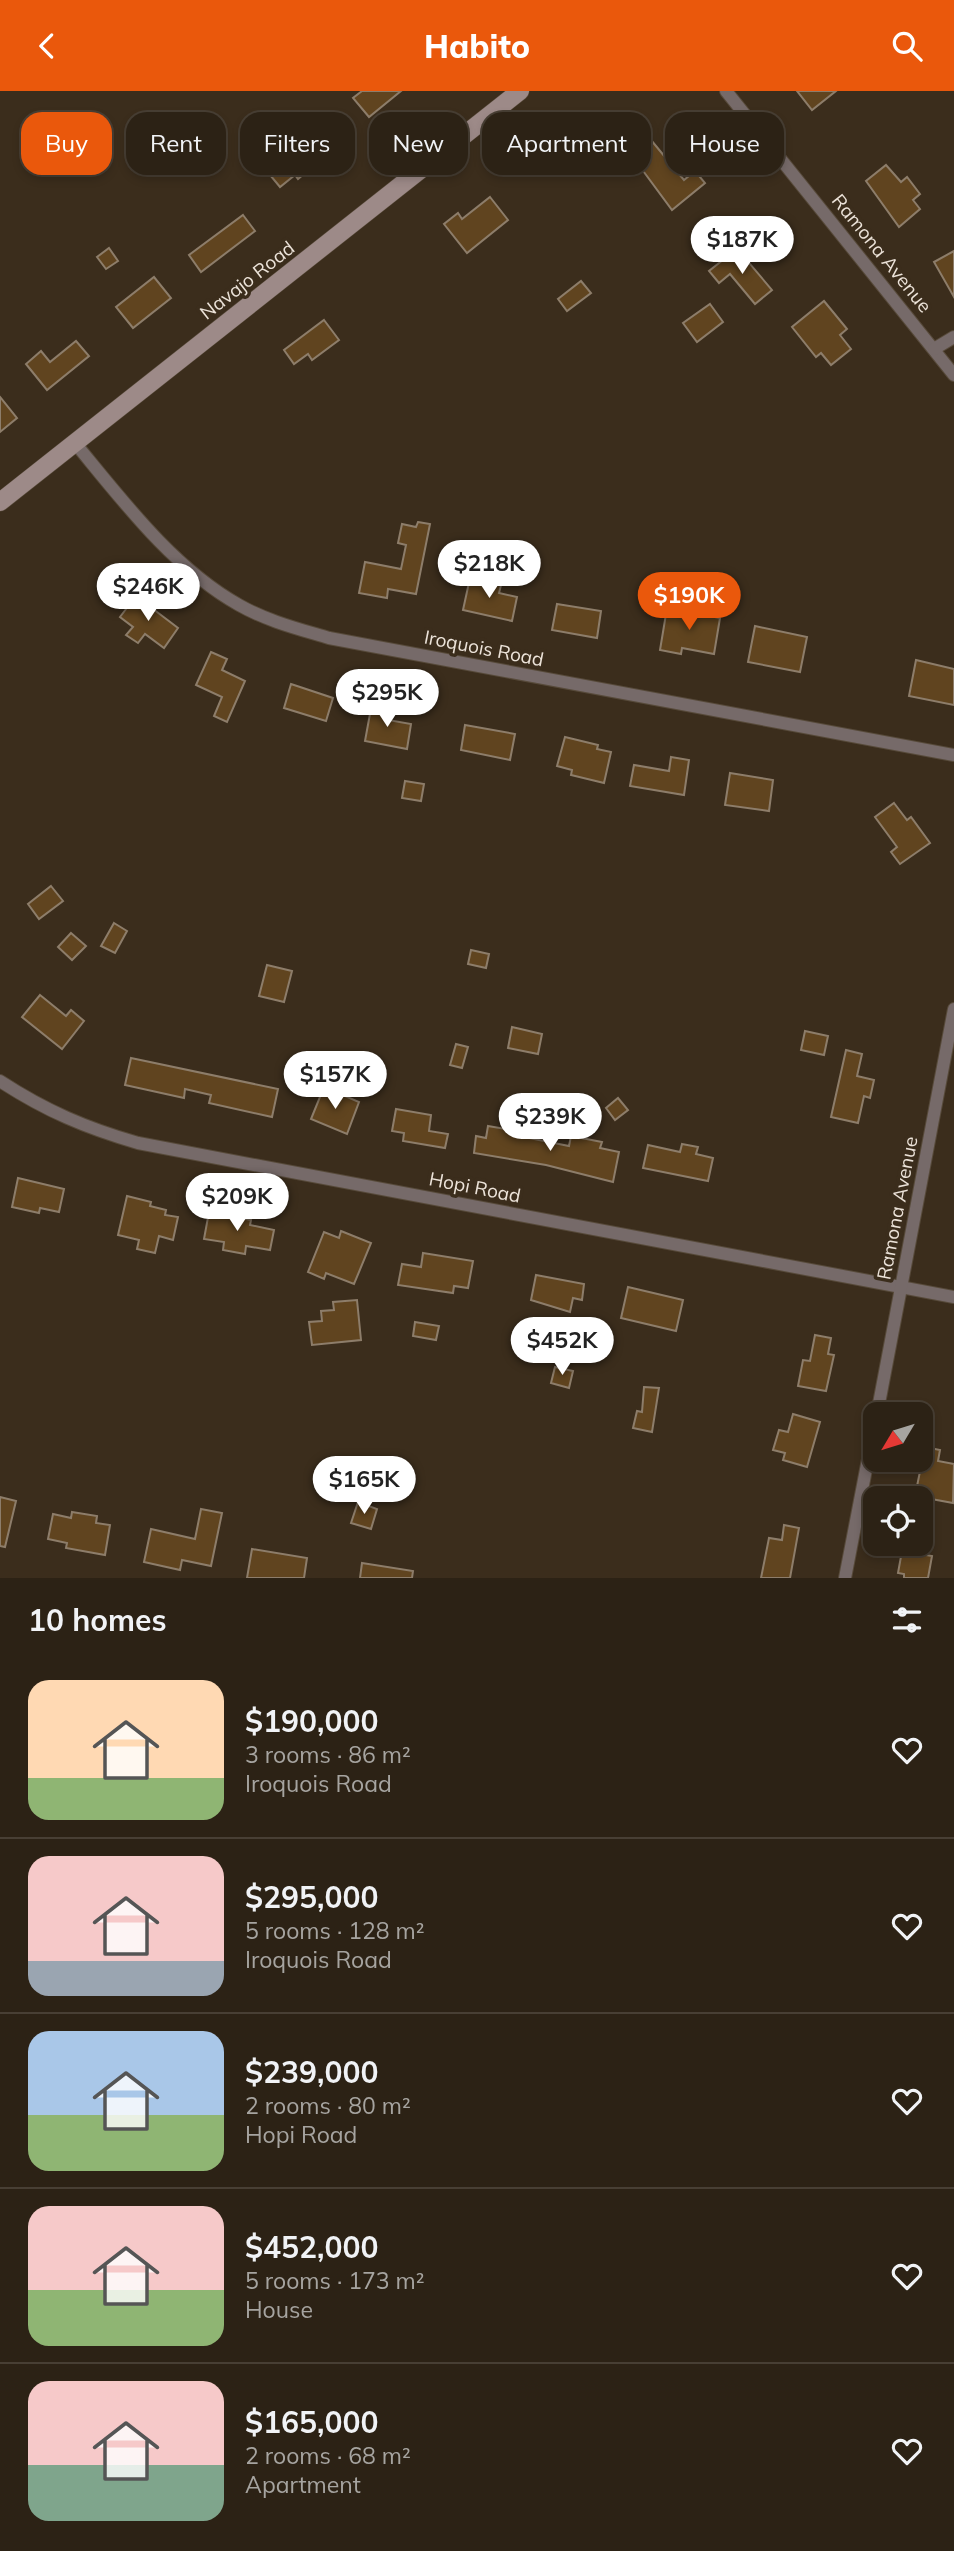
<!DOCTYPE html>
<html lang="en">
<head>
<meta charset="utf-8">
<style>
  :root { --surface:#2c2215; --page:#342a1e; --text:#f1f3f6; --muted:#a6a4a0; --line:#483f34; --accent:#ea580c }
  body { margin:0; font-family:Mulish,sans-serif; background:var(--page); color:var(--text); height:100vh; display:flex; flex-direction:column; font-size:26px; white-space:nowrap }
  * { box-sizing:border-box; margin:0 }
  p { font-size:23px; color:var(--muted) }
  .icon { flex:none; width:38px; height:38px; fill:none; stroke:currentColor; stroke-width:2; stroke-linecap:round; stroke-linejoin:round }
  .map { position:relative; height:1487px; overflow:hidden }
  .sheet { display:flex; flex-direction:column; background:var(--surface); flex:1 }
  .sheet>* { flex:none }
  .guide { position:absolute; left:21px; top:21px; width:914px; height:63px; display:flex; gap:14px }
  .needle { width:46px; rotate:232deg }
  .tools { position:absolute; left:863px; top:1311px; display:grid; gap:14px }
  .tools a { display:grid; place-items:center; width:70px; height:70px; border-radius:14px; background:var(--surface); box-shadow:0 4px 10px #0003,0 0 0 2px var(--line); font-size:35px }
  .price { position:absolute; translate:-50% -60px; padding:0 16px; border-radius:24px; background:#fff; color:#222; font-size:23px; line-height:46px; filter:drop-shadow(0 2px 4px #0008) }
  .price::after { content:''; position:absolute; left:50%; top:42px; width:21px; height:16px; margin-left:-10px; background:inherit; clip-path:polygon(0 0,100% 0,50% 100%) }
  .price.selected { background:var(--accent); color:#fff }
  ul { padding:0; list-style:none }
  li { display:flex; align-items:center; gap:21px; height:175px; padding:0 28px }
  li+li { border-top:2px solid var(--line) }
  li span { display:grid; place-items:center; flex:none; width:196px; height:140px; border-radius:21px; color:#555 }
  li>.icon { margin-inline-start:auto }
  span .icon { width:84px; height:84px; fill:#fffc; stroke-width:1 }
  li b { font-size:30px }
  h2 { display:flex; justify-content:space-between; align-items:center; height:84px; padding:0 28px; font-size:30px }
  .pill { padding:0 24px; border-radius:21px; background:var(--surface); box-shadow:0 4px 10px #0003,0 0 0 2px var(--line); font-size:24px; line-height:63px }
  .pill.selected { background:var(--accent); color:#fff }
  header { display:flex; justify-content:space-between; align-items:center; height:91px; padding:0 28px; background:var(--accent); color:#fff; font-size:32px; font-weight:800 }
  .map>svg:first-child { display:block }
  .building { fill:#60441f; stroke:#8d7d6a; stroke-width:2 }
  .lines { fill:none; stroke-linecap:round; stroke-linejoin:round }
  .minor-casing { stroke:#574a3a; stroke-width:14 }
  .secondary-casing { stroke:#574a3a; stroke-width:19 }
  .minor { stroke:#766a69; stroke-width:12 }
  .secondary { stroke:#9d8a88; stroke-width:18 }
  .labels { text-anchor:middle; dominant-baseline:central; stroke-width:7; stroke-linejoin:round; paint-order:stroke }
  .street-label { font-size:19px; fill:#ece3d9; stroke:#3b2d1c }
</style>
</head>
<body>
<header><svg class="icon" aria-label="back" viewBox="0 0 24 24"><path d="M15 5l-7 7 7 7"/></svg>Habito<svg class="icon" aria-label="search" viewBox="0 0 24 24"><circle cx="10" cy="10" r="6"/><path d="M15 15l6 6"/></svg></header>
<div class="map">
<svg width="954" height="1487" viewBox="0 0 954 1487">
  <rect width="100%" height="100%" fill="#3b2d1c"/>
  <g class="building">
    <path d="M 362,0 L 401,0 L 369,26 L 353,7 Z"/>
    <path d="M 797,0 L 836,0 L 812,19 Z"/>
    <path d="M 637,32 L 684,89 L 695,80 L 705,92 L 672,119 L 638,73 L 633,78 L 619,61 L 632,50 L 625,42 Z"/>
    <path d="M 307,44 L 324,66 L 298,88 L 295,84 L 280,96 L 265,78 L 281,65 L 276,59 L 291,47 L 296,53 Z"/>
    <path d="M 886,74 L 901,91 L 907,86 L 920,103 L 913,109 L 920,118 L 899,136 L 866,90 Z"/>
    <path d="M 490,106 L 508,129 L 467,162 L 444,133 L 458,122 L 462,128 Z"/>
    <path d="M 243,124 L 255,140 L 201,181 L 189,164 Z"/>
    <path d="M 109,157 L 118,170 L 106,178 L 97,166 Z"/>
    <path d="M 739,160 L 772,199 L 755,213 L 730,183 L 719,192 L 709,180 L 728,165 L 730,168 Z"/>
    <path d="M 954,160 L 954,206 L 934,171 Z"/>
    <path d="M 154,186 L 171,207 L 133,237 L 116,216 Z"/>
    <path d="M 581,190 L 591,202 L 567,220 L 558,208 Z"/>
    <path d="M 824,210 L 847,238 L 840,244 L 851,258 L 831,274 L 821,262 L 816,266 L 792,236 Z"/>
    <path d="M 710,213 L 723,231 L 697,251 L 683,232 Z"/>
    <path d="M 324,229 L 339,249 L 312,269 L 308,263 L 294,273 L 284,259 Z"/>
    <path d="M 76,250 L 89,265 L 47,299 L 26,273 L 41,260 L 50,271 Z"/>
    <path d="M 0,306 L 17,327 L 0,341 Z"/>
    <path d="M 418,431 L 430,433 L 416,503 L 388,498 L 387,507 L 359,502 L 365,471 L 401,478 L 406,454 L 398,452 L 402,433 L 416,436 Z"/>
    <path d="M 470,487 L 501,494 L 499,502 L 517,506 L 512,530 L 463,519 Z"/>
    <path d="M 136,505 L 178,537 L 164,557 L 145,543 L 138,552 L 126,544 L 133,536 L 120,526 Z"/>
    <path d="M 557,513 L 601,520 L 597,547 L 552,539 Z"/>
    <path d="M 667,517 L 720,527 L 714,563 L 682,557 L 681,563 L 660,559 Z"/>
    <path d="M 755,535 L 807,546 L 800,581 L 748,571 Z"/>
    <path d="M 211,561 L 227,568 L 222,579 L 245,590 L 227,631 L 214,625 L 222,606 L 196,594 Z"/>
    <path d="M 916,569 L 954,578 L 954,614 L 909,605 Z"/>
    <path d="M 291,593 L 333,607 L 326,630 L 284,617 Z"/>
    <path d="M 372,612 L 390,615 L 388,629 L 411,633 L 407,658 L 365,650 Z"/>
    <path d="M 465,634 L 515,643 L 510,669 L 461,659 Z"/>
    <path d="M 565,646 L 598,654 L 597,658 L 611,661 L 604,692 L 571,684 L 572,679 L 557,675 Z"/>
    <path d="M 671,666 L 689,669 L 684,704 L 630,695 L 634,674 L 669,680 Z"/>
    <path d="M 730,682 L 773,689 L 769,720 L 725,714 Z"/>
    <path d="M 405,690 L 424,693 L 421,710 L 402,707 Z"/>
    <path d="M 894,712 L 907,729 L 911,726 L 930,752 L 900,773 L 891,761 L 897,756 L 875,726 Z"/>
    <path d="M 51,795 L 63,810 L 39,828 L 28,813 Z"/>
    <path d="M 114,832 L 127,840 L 115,862 L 101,855 Z"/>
    <path d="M 71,842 L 86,855 L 72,869 L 58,856 Z"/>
    <path d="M 471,859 L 489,863 L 486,877 L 468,873 Z"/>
    <path d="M 267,874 L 292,880 L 284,911 L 259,905 Z"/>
    <path d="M 40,904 L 66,925 L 71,919 L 84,930 L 62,958 L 22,926 Z"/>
    <path d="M 512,936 L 542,943 L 538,963 L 508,957 Z"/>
    <path d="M 805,940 L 828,945 L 824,964 L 801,959 Z"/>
    <path d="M 456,953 L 468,956 L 462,977 L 450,974 Z"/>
    <path d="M 846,959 L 862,963 L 857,985 L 874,989 L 870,1007 L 864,1005 L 858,1032 L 831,1026 Z"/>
    <path d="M 131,967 L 278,998 L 272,1026 L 209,1012 L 211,1004 L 185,998 L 184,1007 L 125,994 Z"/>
    <path d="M 324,996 L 359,1011 L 347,1043 L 311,1028 Z"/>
    <path d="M 618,1007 L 628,1019 L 615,1029 L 606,1017 Z"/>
    <path d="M 396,1018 L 431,1024 L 429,1040 L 448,1043 L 445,1057 L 403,1050 L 404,1042 L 392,1040 Z"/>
    <path d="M 488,1035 L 530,1042 L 529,1047 L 569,1055 L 571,1045 L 602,1051 L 600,1057 L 619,1061 L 613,1091 L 546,1074 L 474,1062 L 476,1045 L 486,1047 Z"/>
    <path d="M 682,1053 L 698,1056 L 696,1063 L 713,1067 L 708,1090 L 643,1077 L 648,1054 L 680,1061 Z"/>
    <path d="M 18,1087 L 64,1098 L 59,1121 L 40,1117 L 39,1122 L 12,1116 Z"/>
    <path d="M 127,1105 L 151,1111 L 150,1115 L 166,1119 L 165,1124 L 178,1126 L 173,1149 L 159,1145 L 155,1162 L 137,1158 L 139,1149 L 118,1144 Z"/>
    <path d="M 209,1121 L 251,1129 L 250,1134 L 274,1139 L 270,1159 L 246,1155 L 245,1163 L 223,1159 L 224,1151 L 204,1148 Z"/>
    <path d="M 341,1140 L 371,1152 L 354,1193 L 326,1182 L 324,1188 L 308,1181 L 324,1141 L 339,1147 Z"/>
    <path d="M 423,1162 L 473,1170 L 468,1197 L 454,1195 L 453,1202 L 398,1194 L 402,1173 L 421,1176 Z"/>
    <path d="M 536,1184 L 584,1193 L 582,1209 L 573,1207 L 570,1221 L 531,1209 Z"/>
    <path d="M 628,1196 L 683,1209 L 676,1240 L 621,1227 Z"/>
    <path d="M 357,1209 L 361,1249 L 312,1254 L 309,1231 L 322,1230 L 321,1220 L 334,1219 L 333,1211 Z"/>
    <path d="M 415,1231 L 439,1235 L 436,1249 L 413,1245 Z"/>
    <path d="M 815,1244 L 831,1247 L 828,1263 L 834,1264 L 826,1300 L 798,1295 L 803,1269 L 810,1270 Z"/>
    <path d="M 555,1276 L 573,1280 L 569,1297 L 551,1292 Z"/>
    <path d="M 644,1296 L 659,1297 L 652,1341 L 633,1337 L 637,1320 L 642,1321 Z"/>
    <path d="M 793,1323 L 820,1331 L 807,1376 L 783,1369 L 785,1362 L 773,1359 L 779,1339 L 788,1341 Z"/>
    <path d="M 925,1356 L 940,1359 L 938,1370 L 954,1373 L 953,1412 L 915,1405 Z"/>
    <path d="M 0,1406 L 16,1410 L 5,1456 L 0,1455 Z"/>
    <path d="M 358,1411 L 377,1418 L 371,1438 L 351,1432 Z"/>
    <path d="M 201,1418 L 222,1422 L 211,1475 L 182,1469 L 180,1479 L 144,1471 L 151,1438 L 195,1448 Z"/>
    <path d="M 72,1421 L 97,1425 L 96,1432 L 110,1434 L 105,1464 L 66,1457 L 67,1452 L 48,1448 L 53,1423 L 71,1427 Z"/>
    <path d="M 784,1434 L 799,1437 L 790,1487 L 761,1487 L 769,1447 L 782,1449 Z"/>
    <path d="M 252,1458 L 307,1467 L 304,1487 L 247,1487 Z"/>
    <path d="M 902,1460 L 932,1465 L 928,1487 L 904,1487 L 904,1483 L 898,1482 Z"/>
    <path d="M 362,1472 L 413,1480 L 412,1487 L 360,1487 Z"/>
  </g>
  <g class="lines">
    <g class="minor-casing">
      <g id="minor">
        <path d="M 726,0 L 954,284"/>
        <path d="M 934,258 L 954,246"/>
        <path d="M 75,352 C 122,409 173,477 239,514 C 267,530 299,538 329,547 L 954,664"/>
        <path d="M 0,990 C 46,1020 86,1037 138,1052 L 954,1206"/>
        <path d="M 877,1323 L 954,918"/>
        <path d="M 845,1487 L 875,1332"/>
      </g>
    </g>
    <g class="secondary-casing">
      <path id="secondary" d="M 0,411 L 520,0"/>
    </g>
    <use href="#minor" class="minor"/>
    <use href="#secondary" class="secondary"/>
  </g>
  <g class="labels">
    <g class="street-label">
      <text transform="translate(882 162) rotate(51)">Ramona Avenue</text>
      <text transform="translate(247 189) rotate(-38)">Navajo Road</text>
      <text transform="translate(484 557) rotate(11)">Iroquois Road</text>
      <text transform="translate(475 1096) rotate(11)">Hopi Road</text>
      <text transform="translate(897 1117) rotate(-79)">Ramona Avenue</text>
    </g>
  </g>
</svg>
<div class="tools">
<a><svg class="needle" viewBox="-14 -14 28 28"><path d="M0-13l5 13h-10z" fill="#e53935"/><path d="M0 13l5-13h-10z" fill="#a6a4a0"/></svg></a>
<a><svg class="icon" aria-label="locate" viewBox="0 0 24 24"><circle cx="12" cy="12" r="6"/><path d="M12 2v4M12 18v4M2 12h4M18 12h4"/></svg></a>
</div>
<b class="price" style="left:742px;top:185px">$187K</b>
<b class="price" style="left:489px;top:509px">$218K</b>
<b class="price" style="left:148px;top:532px">$246K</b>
<b class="price selected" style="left:689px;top:541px">$190K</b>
<b class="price" style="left:387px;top:638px">$295K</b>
<b class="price" style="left:335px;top:1020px">$157K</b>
<b class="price" style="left:550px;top:1062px">$239K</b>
<b class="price" style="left:237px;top:1142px">$209K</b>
<b class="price" style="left:562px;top:1286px">$452K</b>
<b class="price" style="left:364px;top:1425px">$165K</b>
<div class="guide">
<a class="pill selected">Buy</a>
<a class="pill">Rent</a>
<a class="pill">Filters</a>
<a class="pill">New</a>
<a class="pill">Apartment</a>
<a class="pill">House</a>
</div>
</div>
<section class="sheet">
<h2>10 homes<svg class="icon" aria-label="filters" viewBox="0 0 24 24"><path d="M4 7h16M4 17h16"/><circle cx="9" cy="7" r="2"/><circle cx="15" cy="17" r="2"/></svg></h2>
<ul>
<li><span style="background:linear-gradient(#ffd9b3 70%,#8fb573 0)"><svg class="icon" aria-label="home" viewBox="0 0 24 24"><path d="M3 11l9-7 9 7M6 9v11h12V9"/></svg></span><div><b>$190,000</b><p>3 rooms · 86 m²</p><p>Iroquois Road</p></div><svg class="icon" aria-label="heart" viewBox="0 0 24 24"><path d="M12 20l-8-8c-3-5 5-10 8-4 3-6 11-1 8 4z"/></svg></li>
<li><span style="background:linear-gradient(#f6c9c9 75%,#9aa5b1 0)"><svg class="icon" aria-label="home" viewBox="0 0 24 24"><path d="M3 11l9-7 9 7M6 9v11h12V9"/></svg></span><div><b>$295,000</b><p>5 rooms · 128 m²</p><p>Iroquois Road</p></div><svg class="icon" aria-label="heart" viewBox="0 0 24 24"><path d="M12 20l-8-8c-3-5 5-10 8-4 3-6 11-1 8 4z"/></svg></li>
<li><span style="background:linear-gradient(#a9c7e8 60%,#8fb573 0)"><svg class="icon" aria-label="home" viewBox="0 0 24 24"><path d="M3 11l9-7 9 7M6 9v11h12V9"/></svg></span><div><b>$239,000</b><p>2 rooms · 80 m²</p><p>Hopi Road</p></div><svg class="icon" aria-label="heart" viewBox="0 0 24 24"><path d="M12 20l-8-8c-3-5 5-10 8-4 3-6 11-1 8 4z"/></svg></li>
<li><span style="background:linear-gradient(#f6c9c9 60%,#8fb573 0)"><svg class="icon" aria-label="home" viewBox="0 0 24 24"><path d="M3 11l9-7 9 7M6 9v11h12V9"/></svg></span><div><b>$452,000</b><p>5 rooms · 173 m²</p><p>House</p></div><svg class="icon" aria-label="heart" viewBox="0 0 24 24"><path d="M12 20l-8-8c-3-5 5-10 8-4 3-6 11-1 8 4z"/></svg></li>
<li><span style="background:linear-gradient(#f6c9c9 60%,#7fa58c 0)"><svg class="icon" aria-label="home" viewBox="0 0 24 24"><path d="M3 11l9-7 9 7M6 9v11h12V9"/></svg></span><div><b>$165,000</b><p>2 rooms · 68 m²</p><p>Apartment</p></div><svg class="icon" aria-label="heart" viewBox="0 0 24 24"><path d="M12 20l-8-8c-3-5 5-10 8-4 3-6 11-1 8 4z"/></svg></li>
</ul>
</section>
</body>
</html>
